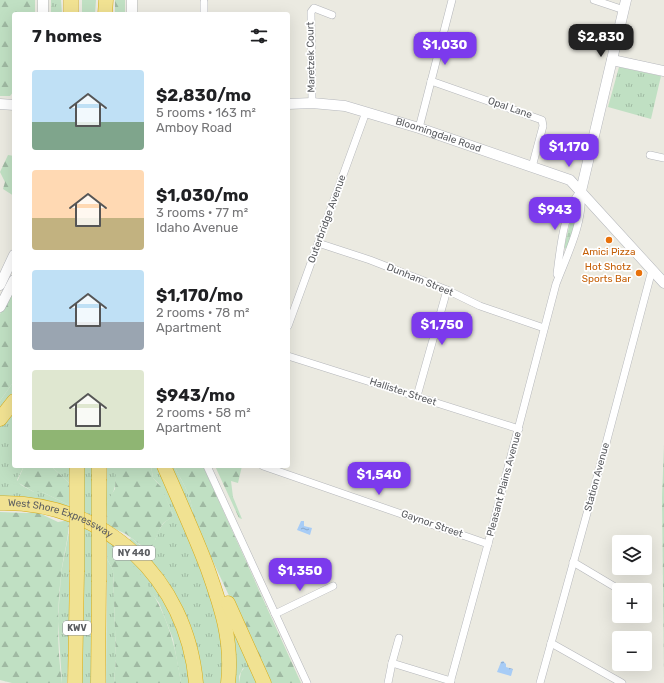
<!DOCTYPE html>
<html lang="en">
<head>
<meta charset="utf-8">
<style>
  :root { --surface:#fff; --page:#f6f6f6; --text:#202124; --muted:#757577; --accent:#7c3aed }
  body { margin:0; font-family:Rubik,sans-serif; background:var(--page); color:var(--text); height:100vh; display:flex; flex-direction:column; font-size:15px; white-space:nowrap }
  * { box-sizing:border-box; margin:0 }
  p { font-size:13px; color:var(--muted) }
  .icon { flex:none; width:22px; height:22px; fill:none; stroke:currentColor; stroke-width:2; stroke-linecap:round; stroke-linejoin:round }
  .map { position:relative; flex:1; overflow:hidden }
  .details { position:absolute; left:12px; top:12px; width:278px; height:456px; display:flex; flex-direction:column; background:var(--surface); border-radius:4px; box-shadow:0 4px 16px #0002 }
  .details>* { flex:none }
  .tools { position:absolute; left:612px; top:535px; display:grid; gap:8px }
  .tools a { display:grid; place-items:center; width:40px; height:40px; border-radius:4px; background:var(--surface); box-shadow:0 4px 16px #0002; font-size:20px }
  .price { position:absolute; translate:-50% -34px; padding:0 9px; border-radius:8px; background:var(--accent); color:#fff; font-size:13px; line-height:26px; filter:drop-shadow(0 1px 2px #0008) }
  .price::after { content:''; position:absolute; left:50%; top:24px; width:12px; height:9px; margin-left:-6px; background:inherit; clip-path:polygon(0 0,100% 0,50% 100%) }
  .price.on { background:#222; color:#fff }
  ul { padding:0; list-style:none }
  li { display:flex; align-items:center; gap:12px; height:100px; padding:0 20px }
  li span { display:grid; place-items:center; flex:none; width:112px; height:80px; border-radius:4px; color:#555 }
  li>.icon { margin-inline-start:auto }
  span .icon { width:48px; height:48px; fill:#fffc; stroke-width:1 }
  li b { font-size:17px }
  h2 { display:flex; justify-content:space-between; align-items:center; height:48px; padding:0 20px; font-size:17px }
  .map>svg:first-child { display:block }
  .grass { fill:url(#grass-tufts) }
  .forest { fill:url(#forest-firs) }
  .water { fill:url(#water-ripples) }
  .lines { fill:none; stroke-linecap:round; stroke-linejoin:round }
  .street-casing { stroke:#b4b6ba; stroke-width:8 }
  .secondary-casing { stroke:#b5b7bc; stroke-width:11 }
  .highway-casing { stroke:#d6ac17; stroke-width:15 }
  .street { stroke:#fff; stroke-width:7 }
  .secondary { stroke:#fff; stroke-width:10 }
  .highway { stroke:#f1e292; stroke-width:14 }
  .highway-bridge-casing { stroke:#d6ac17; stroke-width:15; stroke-linecap:butt }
  .highway-bridge { stroke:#f1e292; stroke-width:14 }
  .food-dot { fill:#e8710a; stroke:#fff; stroke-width:1.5 }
  .labels { text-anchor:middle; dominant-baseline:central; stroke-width:3.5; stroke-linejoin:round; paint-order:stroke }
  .shield { fill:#fff; stroke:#8c8d90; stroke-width:1 }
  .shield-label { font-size:9px; font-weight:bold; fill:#5a5c60 }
  .street-label { font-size:10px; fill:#5a5c60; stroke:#fff }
  .food-label { font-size:10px; fill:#c56008; stroke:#fff }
</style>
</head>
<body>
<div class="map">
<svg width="664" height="683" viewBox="0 0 664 683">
  <defs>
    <pattern id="grass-tufts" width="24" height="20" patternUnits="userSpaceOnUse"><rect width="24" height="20" fill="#c0e0c3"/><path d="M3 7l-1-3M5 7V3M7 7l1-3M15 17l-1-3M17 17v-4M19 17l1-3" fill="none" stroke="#9fb9a2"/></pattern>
    <pattern id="forest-firs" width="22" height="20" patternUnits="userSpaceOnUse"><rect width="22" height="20" fill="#c0e0c3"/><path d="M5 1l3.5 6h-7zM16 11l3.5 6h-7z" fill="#9fb9a2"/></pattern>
    <pattern id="water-ripples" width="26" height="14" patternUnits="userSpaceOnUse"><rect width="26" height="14" fill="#a7ccf6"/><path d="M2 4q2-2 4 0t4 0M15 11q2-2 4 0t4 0" fill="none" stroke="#8ba9cb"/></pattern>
  </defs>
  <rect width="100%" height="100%" fill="#ebeae1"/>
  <g class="grass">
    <path d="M 51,0 L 61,0 L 62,14 L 51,14 Z"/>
    <path d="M 82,0 L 96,0 L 95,14 L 82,14 Z"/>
    <path d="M 619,67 L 661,76 L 651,119 L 608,107 Z"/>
    <path d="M 578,203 L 580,204 L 568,247 L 566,249 L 564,247 L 571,219 Z"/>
    <path d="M 14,381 L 14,395 L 0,414 L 0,401 Z"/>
    <path d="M 14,406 L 14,466 L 24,466 L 17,480 L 21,485 L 34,492 L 42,492 L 69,505 L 69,509 L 0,498 L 0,423 Z"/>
    <path d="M 51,466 L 70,466 L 69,483 Z"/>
    <path d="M 83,466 L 94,466 L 93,519 L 83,515 Z"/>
    <path d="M 107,466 L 116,466 C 116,481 117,491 106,503 Z"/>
    <path d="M 151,466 L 161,466 L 217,602 L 225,683 L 201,683 L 197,652 L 128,541 L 131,538 L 141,546 L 155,540 C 157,535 159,529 163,524 C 166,520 170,520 173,514 L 159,484 L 153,478 Z"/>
    <path d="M 169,466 L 174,466 C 186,489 191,494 194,520 Z"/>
    <path d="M 83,523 L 94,528 L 94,683 L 80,683 Z"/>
    <path d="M 69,532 L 69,649 L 67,683 L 62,683 L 58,621 L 61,573 Z"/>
    <path d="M 125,555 L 139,562 L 175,614 L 192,683 L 181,683 L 173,639 L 159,603 Z"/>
    <path d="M 107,559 L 113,570 L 116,659 L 114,683 L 106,683 Z"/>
    <path d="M 227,611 L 261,683 L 243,668 L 239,676 L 239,683 L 231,683 Z"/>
  </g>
  <g class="forest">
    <path d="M 0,0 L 35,0 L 35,14 L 14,14 L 14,91 L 10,96 L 0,96 Z"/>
    <rect x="115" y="0" width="10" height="14"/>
    <path d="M 8,155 L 14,156 L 14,196 L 3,189 L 5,182 L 0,172 Z"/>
    <path d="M 14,288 L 14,381 L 0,401 L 0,314 Z"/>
    <path d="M 664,445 L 664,679 L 662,497 Z"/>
    <path d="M 24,466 L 51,466 L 69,483 L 69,505 L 42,492 L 34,492 L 17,482 Z"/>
    <path d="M 116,466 L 151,466 L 153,478 L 161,487 L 173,514 C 171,520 165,520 162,525 C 157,533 156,542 149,548 L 146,549 L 126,534 L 107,525 L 106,503 L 115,489 Z"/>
    <path d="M 174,466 L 203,466 L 301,683 L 270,683 L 194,521 C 191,494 186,489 174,466 Z"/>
    <path d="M 215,466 L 242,466 L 238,483 L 231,481 L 233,497 L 242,519 L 239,518 Z"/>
    <path d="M 0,512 L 26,513 L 37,512 L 58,522 L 69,520 C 69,538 63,556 61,575 C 57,611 57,647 62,683 L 12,683 L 0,680 Z"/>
    <path d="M 107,536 C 153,583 172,618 181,683 L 114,683 L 116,659 L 113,570 L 107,559 Z"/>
    <path d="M 246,666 L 250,668 L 258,683 L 239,683 L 241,672 Z"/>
  </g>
  <g class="water">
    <path d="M 301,521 L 304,521 L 304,526 L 312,528 L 310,535 L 297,530 Z"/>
    <path d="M 503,661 L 506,664 L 506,667 L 513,669 L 511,676 L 497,672 L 501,662 Z"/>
  </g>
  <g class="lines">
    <g class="street-casing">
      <g id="street">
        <path d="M 594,0 L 624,10"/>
        <path d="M 204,14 L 204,2"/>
        <path d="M 431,81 L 542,120 L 543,126 L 532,167"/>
        <path d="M 312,103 L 311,12 L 314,8 L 332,15"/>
        <path d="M 419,128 L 452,0"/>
        <path d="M 650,155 L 664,158"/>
        <path d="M 318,243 L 370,260 L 447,290 L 480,306 L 544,328"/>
        <path d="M 557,274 C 560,250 564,208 581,191"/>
        <path d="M 288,326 L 366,112"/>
        <path d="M 288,356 L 519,429"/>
        <path d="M 417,396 L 447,290"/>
        <path d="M 207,466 L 307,683"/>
        <path d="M 263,466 L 488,544"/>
        <path d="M 573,562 L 615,587"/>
        <path d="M 275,614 L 333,586"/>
        <path d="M 399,638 L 392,663 L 451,681"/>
        <path d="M 551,643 L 622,683"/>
        <path d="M 388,683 L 392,663"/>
        <path d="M 450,683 L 488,544 L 556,284 C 567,255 584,222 581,192"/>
        <path d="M 540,683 L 599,470 L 652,270"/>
      </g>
    </g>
    <g class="secondary-casing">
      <g id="secondary">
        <path d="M 132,0 L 132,14"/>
        <path d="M 43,14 L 43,0"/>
        <path d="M 612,60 L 664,71"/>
        <path d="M 0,104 L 14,105"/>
        <path id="s1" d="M 288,104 L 312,103 L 345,106 L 419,128 L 570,180 L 664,283"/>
        <path d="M 581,191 L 626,0"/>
        <path d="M 0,285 L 14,255"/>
        <path d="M 0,307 L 14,280"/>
      </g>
    </g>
    <g class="highway-casing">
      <g id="highway">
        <path d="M 71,0 L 71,14"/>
        <path d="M 105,14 L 106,0"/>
        <path d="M 0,419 L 14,401"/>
        <path d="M 164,466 C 179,500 194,533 207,567 C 221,606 233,641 228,683"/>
        <path d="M 99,479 L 99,466"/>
        <path id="s2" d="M 0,503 C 105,501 187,579 196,683"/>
        <path d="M 228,603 L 264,683"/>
        <path d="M 75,683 L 77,572"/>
        <path d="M 98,683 L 99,582"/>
      </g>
    </g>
    <use href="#street" class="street"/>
    <use href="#secondary" class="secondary"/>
    <use href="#highway" class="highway"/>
    <g class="highway-bridge-casing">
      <g id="highway-bridge">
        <path d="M 77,466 L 77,572"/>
        <path d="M 99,479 L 99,582"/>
      </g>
    </g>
    <use href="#highway-bridge" class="highway-bridge"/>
  </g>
  <g class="food-dot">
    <circle cx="609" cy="240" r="4"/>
    <circle cx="639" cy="273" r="4"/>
  </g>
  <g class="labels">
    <g class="shield">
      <rect x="113" y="546" width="42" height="14" rx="3"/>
      <rect x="63" y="621" width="28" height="14" rx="3"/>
    </g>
    <g class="shield-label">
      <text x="134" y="553">NY 440</text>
      <text x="77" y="628">KWV</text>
    </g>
    <g class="street-label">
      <text transform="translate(311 57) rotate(-91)">Maretzek Court</text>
      <text transform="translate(510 108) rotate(19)">Opal Lane</text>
      <text stroke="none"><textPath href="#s1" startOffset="155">Bloomingdale Road</textPath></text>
      <text transform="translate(327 219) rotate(-70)">Outerbridge Avenue</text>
      <text transform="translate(420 280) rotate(22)">Dunham Street</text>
      <text transform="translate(403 392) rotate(18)">Hallister Street</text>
      <text transform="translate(597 477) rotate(-75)">Station Avenue</text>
      <text transform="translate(504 484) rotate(-75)">Pleasant Plains Avenue</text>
      <text stroke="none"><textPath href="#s2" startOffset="63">West Shore Expressway</textPath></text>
      <text transform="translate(432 524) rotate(19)">Gaynor Street</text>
    </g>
    <g class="food-label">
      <text x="609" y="252">Amici Pizza</text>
      <text x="631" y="267" text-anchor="end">Hot Shotz<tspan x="631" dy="12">Sports Bar</tspan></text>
    </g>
  </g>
</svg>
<div class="tools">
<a><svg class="icon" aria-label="layers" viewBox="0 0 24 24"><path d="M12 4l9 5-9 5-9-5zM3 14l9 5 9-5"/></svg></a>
<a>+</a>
<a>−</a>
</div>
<b class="price on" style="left:601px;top:58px">$2,830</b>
<b class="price" style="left:445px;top:66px">$1,030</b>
<b class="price" style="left:569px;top:168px">$1,170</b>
<b class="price" style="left:555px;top:231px">$943</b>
<b class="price" style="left:442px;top:346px">$1,750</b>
<b class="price" style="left:379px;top:496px">$1,540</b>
<b class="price" style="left:300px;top:592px">$1,350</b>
<section class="details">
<h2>7 homes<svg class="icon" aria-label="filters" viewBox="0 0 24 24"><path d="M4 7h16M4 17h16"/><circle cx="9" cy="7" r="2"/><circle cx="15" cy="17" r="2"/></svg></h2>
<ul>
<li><span style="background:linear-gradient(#bfe0f5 65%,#7fa58c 0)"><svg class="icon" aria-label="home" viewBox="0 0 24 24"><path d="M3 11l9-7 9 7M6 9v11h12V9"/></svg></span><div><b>$2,830/mo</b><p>5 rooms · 163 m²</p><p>Amboy Road</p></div></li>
<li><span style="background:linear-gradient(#ffd9b3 60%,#c2b280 0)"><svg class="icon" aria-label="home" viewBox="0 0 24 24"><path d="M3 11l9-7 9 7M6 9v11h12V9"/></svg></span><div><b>$1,030/mo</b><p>3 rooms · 77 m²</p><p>Idaho Avenue</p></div></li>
<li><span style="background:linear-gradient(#bfe0f5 65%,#9aa5b1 0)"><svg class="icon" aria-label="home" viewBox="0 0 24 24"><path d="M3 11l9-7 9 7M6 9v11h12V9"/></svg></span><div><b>$1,170/mo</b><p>2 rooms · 78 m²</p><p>Apartment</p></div></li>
<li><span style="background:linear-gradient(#dfe7d0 75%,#8fb573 0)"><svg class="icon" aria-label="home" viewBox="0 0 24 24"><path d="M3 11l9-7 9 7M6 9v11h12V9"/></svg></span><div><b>$943/mo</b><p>2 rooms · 58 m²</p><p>Apartment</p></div></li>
</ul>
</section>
</div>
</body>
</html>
